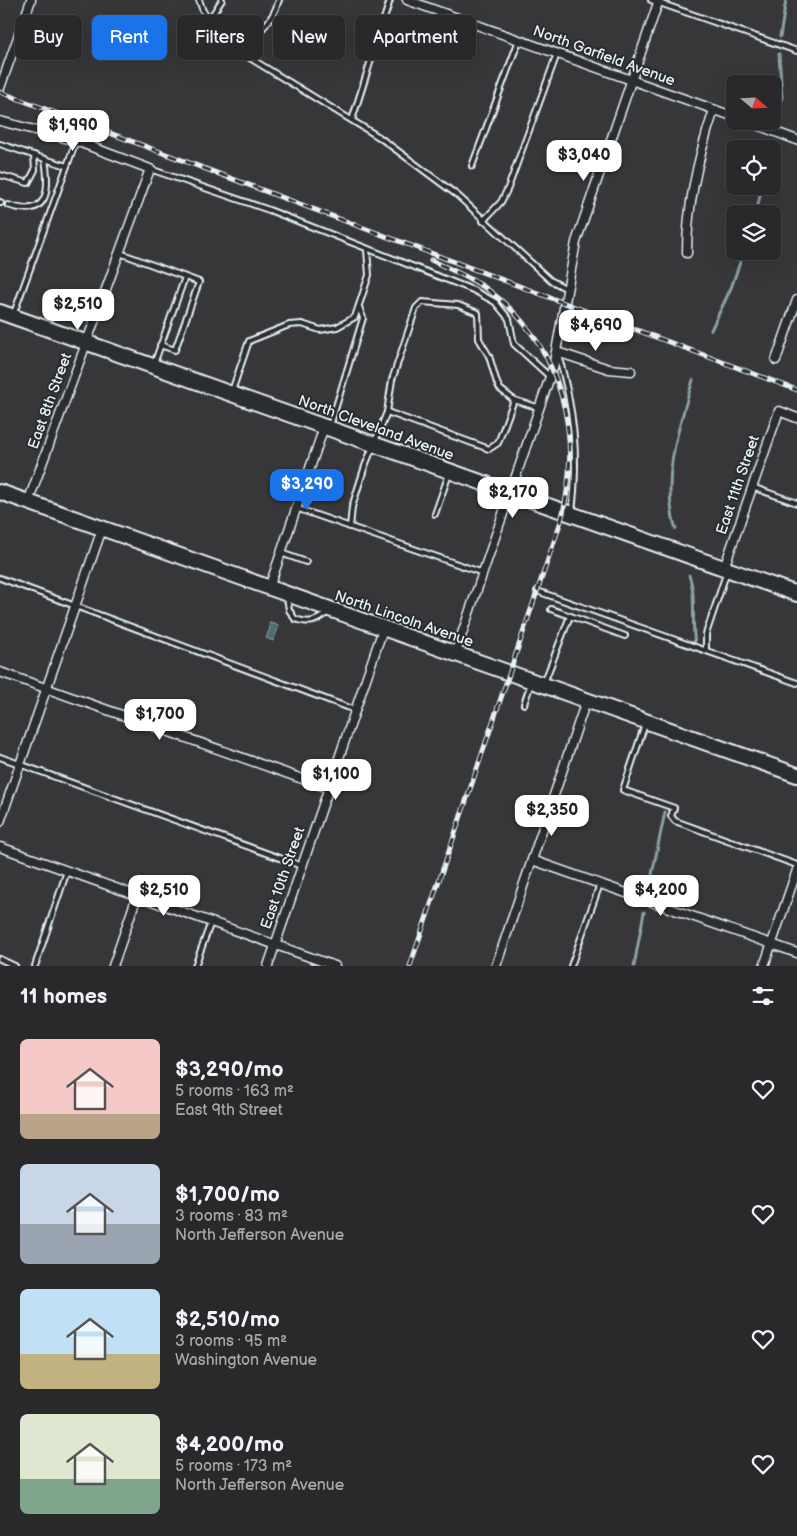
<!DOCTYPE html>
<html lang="en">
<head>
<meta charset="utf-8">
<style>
  :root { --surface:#29282a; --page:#353436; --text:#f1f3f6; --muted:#a5a6a8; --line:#454447; --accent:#1a73e8 }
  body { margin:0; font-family:"Balsamiq Sans",sans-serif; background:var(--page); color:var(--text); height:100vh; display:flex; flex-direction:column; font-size:19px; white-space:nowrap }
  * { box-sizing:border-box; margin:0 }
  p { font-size:16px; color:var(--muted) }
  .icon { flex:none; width:28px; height:28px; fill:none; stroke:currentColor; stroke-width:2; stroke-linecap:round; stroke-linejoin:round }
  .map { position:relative; height:966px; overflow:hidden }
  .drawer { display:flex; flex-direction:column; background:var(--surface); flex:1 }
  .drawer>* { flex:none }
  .hud { position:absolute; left:15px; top:15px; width:500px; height:45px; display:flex; gap:10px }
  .needle { width:32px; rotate:109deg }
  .tools { position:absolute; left:726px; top:75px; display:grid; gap:10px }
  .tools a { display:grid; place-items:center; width:55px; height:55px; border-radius:8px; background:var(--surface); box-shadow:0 5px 20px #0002,0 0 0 1px var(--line); font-size:25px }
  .price { position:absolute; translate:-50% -42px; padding:0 11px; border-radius:10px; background:#fff; color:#222; font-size:16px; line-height:32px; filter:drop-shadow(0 1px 2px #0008) }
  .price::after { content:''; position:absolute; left:50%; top:30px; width:15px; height:11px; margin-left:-8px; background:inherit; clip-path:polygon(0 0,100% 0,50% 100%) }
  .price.active { background:var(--accent); color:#fff }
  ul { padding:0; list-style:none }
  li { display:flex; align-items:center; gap:15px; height:125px; padding:0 20px }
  li span { display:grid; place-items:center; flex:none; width:140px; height:100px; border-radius:8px; color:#555 }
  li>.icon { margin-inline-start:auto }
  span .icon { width:60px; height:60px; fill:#fffc; stroke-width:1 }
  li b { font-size:21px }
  h2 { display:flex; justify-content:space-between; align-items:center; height:60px; padding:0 20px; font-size:21px }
  .tag { padding:0 18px; border-radius:8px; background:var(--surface); box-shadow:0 5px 20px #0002,0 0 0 1px var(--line); font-size:18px; line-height:45px }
  .tag.active { background:var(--accent); color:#fff }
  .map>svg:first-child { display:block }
  .water { fill:#4e6c70; stroke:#8ca1a6 }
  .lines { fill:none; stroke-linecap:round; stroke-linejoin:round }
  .stream { stroke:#8ca1a6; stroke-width:3 }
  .service-casing { stroke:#e8f1f8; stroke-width:8 }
  .minor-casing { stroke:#e8f1f8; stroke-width:11 }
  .trunk-casing { stroke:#e8f1f8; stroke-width:18 }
  .service { stroke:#2a2d2e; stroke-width:4 }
  .minor { stroke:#2a2d2e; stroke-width:8 }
  .trunk { stroke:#2a2d2e; stroke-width:14 }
  .rail-casing { stroke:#e8f1f8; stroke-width:5 }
  .rail { stroke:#2a2d2e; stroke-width:3; stroke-dasharray:9; stroke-linecap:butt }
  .labels { text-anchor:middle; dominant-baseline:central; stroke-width:4; stroke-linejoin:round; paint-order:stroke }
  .street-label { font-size:15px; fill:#e8f1f8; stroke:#2a2d2e }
</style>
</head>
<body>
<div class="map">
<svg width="797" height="966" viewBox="0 0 797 966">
  <rect width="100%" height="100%" fill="#373638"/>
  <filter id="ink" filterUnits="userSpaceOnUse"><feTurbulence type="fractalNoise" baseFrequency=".02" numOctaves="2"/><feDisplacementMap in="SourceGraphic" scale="10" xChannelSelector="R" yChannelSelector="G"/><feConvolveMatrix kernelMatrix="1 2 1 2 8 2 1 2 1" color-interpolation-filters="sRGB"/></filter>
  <g filter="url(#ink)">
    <path class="water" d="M 269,622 L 279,626 L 273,641 L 266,638 L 270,628 Z"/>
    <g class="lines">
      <g class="stream">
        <path d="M 780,37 L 786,0"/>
        <path d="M 779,113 L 782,97 L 779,54"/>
        <path d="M 771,149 L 772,145"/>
        <path d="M 756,214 L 762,186"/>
        <path d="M 711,330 L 731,288 L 744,251"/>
        <path d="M 676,529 C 660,481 679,426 693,380"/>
        <path d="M 689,575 C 697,597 691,621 695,644"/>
        <path d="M 650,884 L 665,812"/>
        <path d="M 634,966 L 644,912"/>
      </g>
      <g class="service-casing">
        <g id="service">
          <path d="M 199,0 L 203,11 L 223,39 L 245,55 L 379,137 L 457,195 L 550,280 L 567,289"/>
          <path d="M 651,0 L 797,51"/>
          <path d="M 209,20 L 222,0"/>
          <path d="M 238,50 C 256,35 272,24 279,0"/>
          <path d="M 352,120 L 390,0"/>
          <path d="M 0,144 L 45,159 C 50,190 49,219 8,205"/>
          <path d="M 45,159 L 67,166"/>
          <path d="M 472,166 L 519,40"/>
          <path d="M 150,169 L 269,210 L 473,290 L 495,302 L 509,319 L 514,344 L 549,376"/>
          <path d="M 0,175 L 28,183 L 35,170 L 34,155"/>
          <path d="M 0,202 L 1,203"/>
          <path d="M 483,221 L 501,202 L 508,188 L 557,54"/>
          <path d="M 120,253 L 199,282 L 175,350 L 160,345"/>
          <path d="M 14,313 L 76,141"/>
          <path d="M 558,354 C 574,409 579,455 572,512"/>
          <path d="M 154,364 L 185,277"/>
          <path d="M 232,391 L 249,341 L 289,325 L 302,324 L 320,330 L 337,327 L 355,317 L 369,275 L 367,250"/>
          <path d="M 387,412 L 392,380 L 416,308 L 422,302 L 458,305 L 478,313 L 479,339 L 489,356 L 497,383 L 500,389 L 514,400"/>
          <path d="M 330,426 L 363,318 L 359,307"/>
          <path d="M 752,487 L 797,503"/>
          <path d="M 296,508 L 483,573"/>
          <path d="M 435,514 L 449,474"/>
          <path d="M 350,527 L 352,507 L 365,466 L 387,412 L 489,449 L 498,443 L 514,400 L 540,408"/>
          <path d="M 281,553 L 306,562"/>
          <path d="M 0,578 L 355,710"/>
          <path d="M 537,591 L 797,683"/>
          <path d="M 287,597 L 289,610 L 295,619 C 310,624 315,622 327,613"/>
          <path d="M 551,609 L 625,636"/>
          <path d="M 706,650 L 706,634 L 727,571"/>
          <path d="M 544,683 L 570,616"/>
          <path d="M 524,704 L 531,683"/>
          <path d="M 645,724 L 623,790 L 674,808 L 671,816 L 675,821 L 797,865"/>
          <path d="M 0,757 L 302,866"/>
          <path d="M 0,959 L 15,966"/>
          <path d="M 35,966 L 67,871"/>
          <path d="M 195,966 L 211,922"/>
          <path d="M 571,966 L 600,884"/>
        </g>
      </g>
      <g class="minor-casing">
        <g id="minor">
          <path d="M 407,0 L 735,117"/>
          <path d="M 0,88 L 31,0"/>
          <path d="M 0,121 L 76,141 L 150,169 L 28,502"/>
          <path d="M 746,121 L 797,140"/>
          <path d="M 687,253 C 687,203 698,157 714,110"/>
          <path d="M 557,352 L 609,369 L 631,371"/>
          <path d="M 776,360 L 797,300"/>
          <path d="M 724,568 L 779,411 L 797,418"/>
          <path d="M 269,588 L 324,427"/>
          <path d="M 455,654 L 553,368 L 576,242 L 659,0"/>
          <path d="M 0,672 L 328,788"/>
          <path d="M 0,822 L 102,529"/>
          <path d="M 0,847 L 335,966"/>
          <path d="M 532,860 L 797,953"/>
          <path d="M 113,966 L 137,896"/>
          <path d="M 268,966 L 383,629"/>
          <path d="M 496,966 L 586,701"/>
          <path d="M 764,966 L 797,870"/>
        </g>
      </g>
      <g class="trunk-casing">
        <g id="trunk">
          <path d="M 0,312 L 797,594"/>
          <path d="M 0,492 L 797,775"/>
        </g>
      </g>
      <use href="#service" class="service"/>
      <use href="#minor" class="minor"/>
      <use href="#trunk" class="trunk"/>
      <g class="rail-casing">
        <g id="rail">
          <path d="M 0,92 L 797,390"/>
          <path d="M 410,966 L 561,521 C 583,436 563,347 491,292 C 473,278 451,270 431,260"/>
        </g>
      </g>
      <use href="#rail" class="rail"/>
    </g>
  </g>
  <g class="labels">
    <g class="street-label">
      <text transform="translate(604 56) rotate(20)">North Garfield Avenue</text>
      <text transform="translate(50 401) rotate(-70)">East 8th Street</text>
      <text transform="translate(376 428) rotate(20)">North Cleveland Avenue</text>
      <text transform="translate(738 485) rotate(-71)">East 11th Street</text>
      <text transform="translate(404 619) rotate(19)">North Lincoln Avenue</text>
      <text transform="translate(283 878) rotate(-71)">East 10th Street</text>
    </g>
  </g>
</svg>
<div class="tools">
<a><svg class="needle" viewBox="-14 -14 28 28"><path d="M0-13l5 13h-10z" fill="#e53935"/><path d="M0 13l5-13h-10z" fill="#a5a6a8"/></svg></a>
<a><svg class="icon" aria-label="locate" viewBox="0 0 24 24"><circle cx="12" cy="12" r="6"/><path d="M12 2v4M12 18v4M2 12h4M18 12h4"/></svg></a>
<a><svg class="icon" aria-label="layers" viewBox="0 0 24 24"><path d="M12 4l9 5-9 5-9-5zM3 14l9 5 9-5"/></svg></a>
</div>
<b class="price" style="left:73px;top:152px">$1,990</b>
<b class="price" style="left:584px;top:182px">$3,040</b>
<b class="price" style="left:78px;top:331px">$2,510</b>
<b class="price" style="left:596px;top:352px">$4,690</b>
<b class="price active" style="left:307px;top:511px">$3,290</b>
<b class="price" style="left:513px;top:519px">$2,170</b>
<b class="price" style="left:160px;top:741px">$1,700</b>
<b class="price" style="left:336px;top:801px">$1,100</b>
<b class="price" style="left:552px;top:837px">$2,350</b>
<b class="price" style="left:164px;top:917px">$2,510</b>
<b class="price" style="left:661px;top:917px">$4,200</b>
<div class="hud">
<a class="tag">Buy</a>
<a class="tag active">Rent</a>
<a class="tag">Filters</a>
<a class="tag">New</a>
<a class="tag">Apartment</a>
</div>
</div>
<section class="drawer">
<h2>11 homes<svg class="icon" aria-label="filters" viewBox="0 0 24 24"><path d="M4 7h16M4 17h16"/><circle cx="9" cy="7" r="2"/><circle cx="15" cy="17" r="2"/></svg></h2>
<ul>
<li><span style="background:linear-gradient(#f6c9c9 75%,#b9a48a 0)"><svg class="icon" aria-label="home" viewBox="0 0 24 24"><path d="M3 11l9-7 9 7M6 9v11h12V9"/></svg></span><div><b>$3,290/mo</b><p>5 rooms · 163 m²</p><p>East 9th Street</p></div><svg class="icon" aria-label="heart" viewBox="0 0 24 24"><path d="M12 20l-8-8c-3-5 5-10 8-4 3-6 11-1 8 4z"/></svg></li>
<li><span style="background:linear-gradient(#c9d6e8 60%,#9aa5b1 0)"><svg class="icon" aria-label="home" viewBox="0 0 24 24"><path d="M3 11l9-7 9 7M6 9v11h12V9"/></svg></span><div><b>$1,700/mo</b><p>3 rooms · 83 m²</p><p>North Jefferson Avenue</p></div><svg class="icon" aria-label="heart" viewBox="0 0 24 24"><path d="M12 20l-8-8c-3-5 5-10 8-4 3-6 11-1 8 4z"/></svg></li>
<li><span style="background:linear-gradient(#bfe0f5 65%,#c2b280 0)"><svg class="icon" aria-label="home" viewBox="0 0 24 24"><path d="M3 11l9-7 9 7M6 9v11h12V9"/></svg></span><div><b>$2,510/mo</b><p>3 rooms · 95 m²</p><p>Washington Avenue</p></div><svg class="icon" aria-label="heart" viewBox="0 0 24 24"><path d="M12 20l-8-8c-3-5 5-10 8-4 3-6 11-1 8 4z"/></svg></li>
<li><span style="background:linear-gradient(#dfe7d0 65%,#7fa58c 0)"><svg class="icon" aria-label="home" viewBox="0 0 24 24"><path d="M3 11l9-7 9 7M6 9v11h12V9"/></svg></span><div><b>$4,200/mo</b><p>5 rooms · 173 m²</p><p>North Jefferson Avenue</p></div><svg class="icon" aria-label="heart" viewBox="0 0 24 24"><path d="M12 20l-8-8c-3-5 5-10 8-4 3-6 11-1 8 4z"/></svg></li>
</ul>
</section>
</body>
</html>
